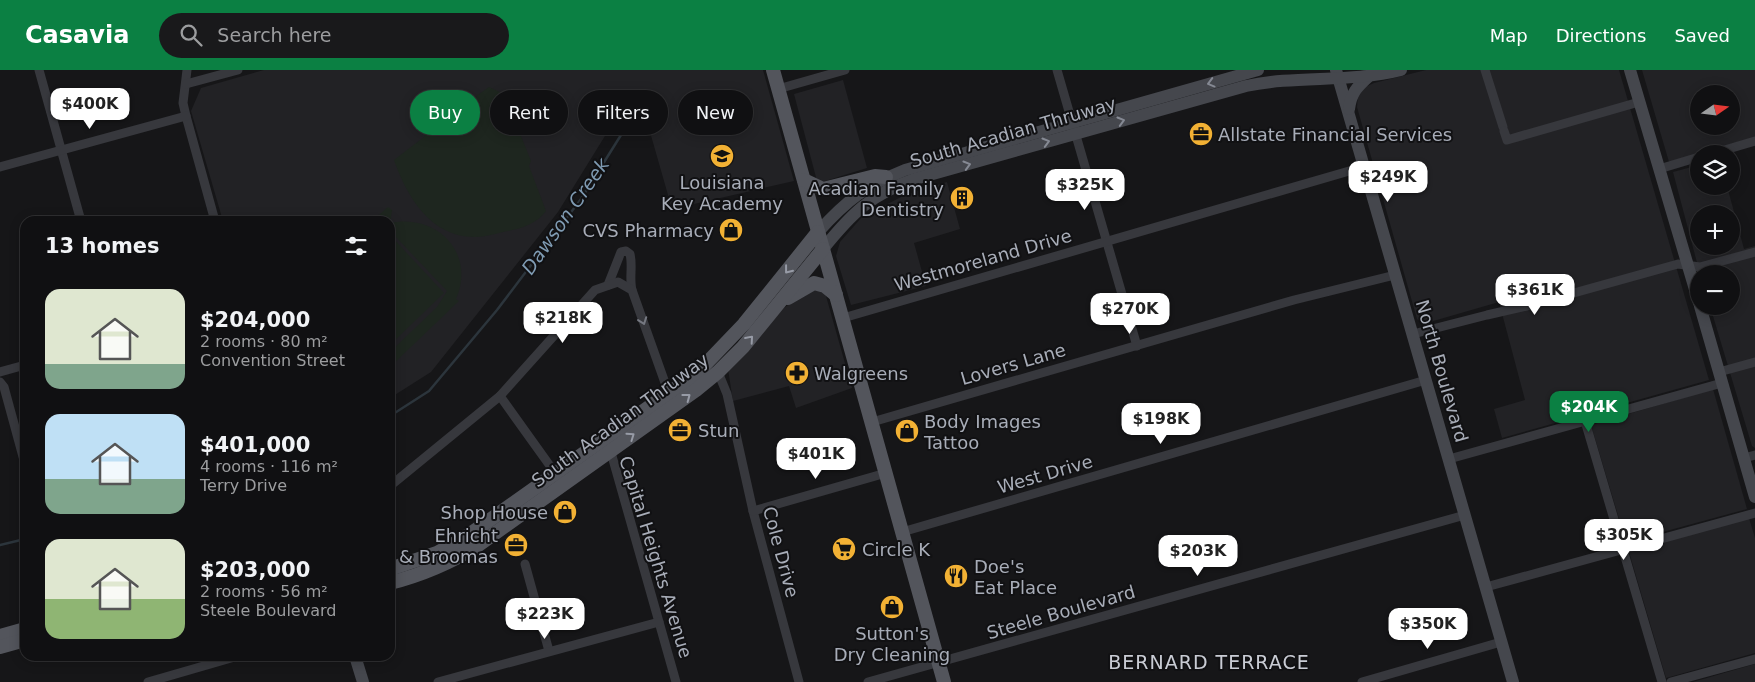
<!DOCTYPE html>
<html lang="en">
<head>
<meta charset="utf-8">
<style>
  :root { --surface:#101012; --page:#19191b; --text:#f1f3f6; --muted:#9c9d9f; --line:#303032; --accent:#0b8043 }
  body { margin:0; font-family:"DejaVu Sans",sans-serif; background:var(--page); color:var(--text); height:100vh; display:flex; flex-direction:column; font-size:19px; white-space:nowrap }
  * { box-sizing:border-box; margin:0 }
  p { font-size:16px; color:var(--muted) }
  .icon { flex:none; width:28px; height:28px; fill:none; stroke:currentColor; stroke-width:2; stroke-linecap:round; stroke-linejoin:round }
  .map { position:relative; flex:1; overflow:hidden }
  .details { position:absolute; left:20px; top:146px; width:375px; height:445px; display:flex; flex-direction:column; background:var(--surface); border-radius:15px; box-shadow:0 2px 12px #0003,0 0 0 1px var(--line) }
  .details>* { flex:none }
  .banner { position:absolute; left:410px; top:20px; width:475px; height:45px; display:flex; gap:10px }
  .needle { width:32px; rotate:76deg }
  .controls { position:absolute; left:1690px; top:15px; display:grid; gap:10px }
  .controls a { display:grid; place-items:center; width:50px; height:50px; border-radius:50%; background:var(--surface); box-shadow:0 2px 12px #0003,0 0 0 1px var(--line); font-size:25px }
  .price { position:absolute; translate:-50% -42px; padding:0 11px; border-radius:10px; background:#fff; color:#222; font-size:16px; line-height:32px; filter:drop-shadow(0 1px 2px #0008) }
  .price::after { content:''; position:absolute; left:50%; top:30px; width:15px; height:11px; margin-left:-8px; background:inherit; clip-path:polygon(0 0,100% 0,50% 100%) }
  .price.on { background:var(--accent); color:#fff }
  ul { padding:0; list-style:none }
  li { display:flex; align-items:center; gap:15px; height:125px; padding:0 25px }
  li span { display:grid; place-items:center; flex:none; width:140px; height:100px; border-radius:15px; color:#555 }
  li>.icon { margin-inline-start:auto }
  span .icon { width:60px; height:60px; fill:#fffc; stroke-width:1 }
  li b { font-size:21px }
  h2 { display:flex; justify-content:space-between; align-items:center; height:60px; padding:0 25px; font-size:21px }
  .chip { padding:0 18px; border-radius:22px; background:var(--surface); box-shadow:0 2px 12px #0003,0 0 0 1px var(--line); font-size:18px; line-height:45px }
  .chip.on { background:var(--accent); color:#fff }
  header { display:flex; align-items:center; gap:30px; box-sizing:border-box; height:70px; padding:0 25px; background:var(--accent); color:#fff }
  header strong { font-size:24px }
  nav { display:flex; gap:28px; margin-inline-start:auto; font-size:18px }
  .search { width:350px; height:45px; background:var(--page); display:flex; align-items:center; gap:12px; box-sizing:border-box; padding:0 18px; border-radius:28px; color:var(--muted); font-size:19px }
  .map>svg:first-child { display:block }
  .built { fill:#222225; fill-rule:evenodd }
  .green { fill:#1e261f }
  .lines { fill:none; stroke-linecap:round; stroke-linejoin:round }
  .stream { stroke:#2c353c; stroke-width:2.5 }
  .street { stroke:#37383d; stroke-width:9 }
  .secondary { stroke:#45474d; stroke-width:12 }
  .primary { stroke:#53555c; stroke-width:14 }
  .oneway { stroke:#858993 }
  .oneway2 { stroke:#979ba6 }
  .oneway3 { stroke:#757881 }
  .labels { text-anchor:middle; dominant-baseline:central; stroke-width:4; stroke-linejoin:round; paint-order:stroke }
  .street-label { font-size:18px; fill:#a8adb8; stroke:#111113 }
  .poi-label { font-size:18px; fill:#a8adb8; stroke:#111113; text-anchor:start }
  .water-label { font-size:19px; font-style:italic; fill:#7f9bb3; stroke:#111113 }
  .neighbourhood-label { font-size:19px; letter-spacing:1px; fill:#c9ccd4; stroke:#111113 }
</style>
</head>
<body>
<header>
<strong>Casavia</strong>
<div class="search"><svg class="icon" aria-label="search" viewBox="0 0 24 24"><circle cx="10" cy="10" r="6"/><path d="M15 15l6 6"/></svg>Search here</div>
<nav><a>Map</a><a>Directions</a><a>Saved</a></nav>
</header>
<div class="map">
<svg width="1755" height="612" viewBox="0 0 1755 612">
  <rect width="100%" height="100%" fill="#161618"/>
  <g class="built">
    <path d="M 264,0 L 763,0 L 794,111 L 672,139 L 650,62 L 637,61 L 634,52 L 621,40 L 558,142 L 431,302 L 390,328 L 390,151 L 223,151 L 191,41 L 201,18 Z"/>
    <path d="M 1426,0 L 1619,0 L 1709,310 L 1502,368 L 1494,339 L 1525,330 L 1499,232 L 1423,254 L 1417,249 L 1357,37 L 1358,25 L 1365,17 L 1374,13 Z"/>
    <path d="M 1642,0 L 1755,0 L 1755,67 L 1669,92 ZM 1699,24 L 1731,24 L 1731,56 L 1699,56 Z"/>
    <path d="M 843,10 L 867,98 L 822,112 L 817,111 L 794,24 Z"/>
    <path d="M 1699,95 L 1699,116 L 1727,116 L 1744,179 L 1755,176 L 1755,378 L 1752,376 L 1710,236 L 1731,236 L 1731,204 L 1700,204 L 1673,102 ZM 1699,144 L 1731,144 L 1731,176 L 1699,176 Z"/>
    <path d="M 947,112 L 960,159 L 914,173 L 926,216 L 851,235 L 836,186 L 840,172 L 862,147 L 905,125 Z"/>
    <path d="M 809,219 L 824,219 L 852,318 L 796,338 L 789,316 L 733,331 L 728,299 L 784,238 Z"/>
    <path d="M 1713,319 L 1747,439 L 1626,472 L 1591,355 Z"/>
    <path d="M 1749,448 L 1755,468 L 1755,583 L 1666,608 L 1629,482 Z"/>
    <path d="M 1755,594 L 1755,612 L 1693,612 Z"/>
  </g>
  <g class="green">
    <path d="M 489,17 L 504,24 L 531,91 L 529,96 L 546,141 C 536,155 519,159 503,162 C 494,164 485,167 476,167 C 431,168 407,127 394,90 L 424,67 L 427,61 Z"/>
    <path d="M 388,137 L 392,140 L 390,153 C 437,143 476,183 456,229 L 459,231 L 390,297 L 390,282 L 437,237 L 447,221 L 393,164 L 390,165 L 390,151 L 372,151 Z"/>
    <path d="M 391,166 L 444,223 L 390,275 L 390,167 Z"/>
  </g>
  <g class="lines">
    <g class="stream">
      <path d="M 390,346 L 429,321 L 497,240 L 581,129 L 631,49"/>
      <path d="M 0,475 L 25,469"/>
    </g>
    <g class="street">
      <path d="M 39,0 L 81,151"/>
      <path d="M 187,0 L 183,33 L 186,46 L 215,151"/>
      <path d="M 1057,0 L 1137,276"/>
      <path d="M 1485,0 L 1503,57"/>
      <path d="M 186,14 L 238,0"/>
      <path d="M 778,19 L 845,0"/>
      <path d="M 1504,61 L 1507,70 L 1639,32"/>
      <path d="M 1711,84 L 1755,71"/>
      <path d="M 0,97 L 186,46"/>
      <path d="M 1659,99 L 1699,87"/>
      <path d="M 608,215 L 621,182 L 626,181 L 630,184 C 633,196 629,208 632,220"/>
      <path d="M 843,248 L 1363,97"/>
      <path d="M 1413,264 L 1487,245 L 1527,236 L 1678,194 L 1700,197 L 1755,182"/>
      <path d="M 0,302 L 25,295"/>
      <path d="M 718,302 L 727,324 L 753,441 L 799,612"/>
      <path d="M 1719,302 L 1755,292"/>
      <path d="M 0,312 L 4,317 L 25,394"/>
      <path d="M 500,326 L 558,407"/>
      <path d="M 1585,351 L 1662,612"/>
      <path d="M 872,352 L 1294,230 L 1395,205"/>
      <path d="M 604,380 L 612,386 L 676,612"/>
      <path d="M 1744,388 L 1755,385"/>
      <path d="M 1449,389 L 1722,313"/>
      <path d="M 390,416 L 500,326 L 595,220 L 618,212 L 632,220 L 669,324"/>
      <path d="M 753,441 L 886,403"/>
      <path d="M 902,462 L 1426,310"/>
      <path d="M 525,494 L 549,581"/>
      <path d="M 1486,517 L 1755,443"/>
      <path d="M 148,612 L 238,586"/>
      <path d="M 438,612 L 659,552"/>
      <path d="M 868,612 L 1465,445"/>
      <path d="M 1362,612 L 1501,572"/>
      <path d="M 1671,612 L 1755,589"/>
    </g>
    <g class="secondary">
      <path d="M 1336,0 L 1513,612"/>
      <path d="M 1630,0 L 1699,233"/>
      <path d="M 1349,39 C 1351,23 1357,17 1368,7"/>
      <path d="M 818,162 C 847,130 865,116 905,100 L 1258,0"/>
      <path d="M 823,179 C 852,143 871,124 915,109 L 1246,16 C 1298,5 1350,13 1401,0"/>
      <path d="M 1700,236 L 1755,427"/>
      <path d="M 355,586 L 363,612"/>
    </g>
    <g class="primary">
      <path d="M 773,0 L 944,612"/>
      <path d="M 804,110 L 823,119 L 875,106 L 886,107"/>
      <path d="M 788,228 L 814,213 L 825,216 L 836,225"/>
      <path d="M 390,499 L 437,483 L 463,469 L 697,303 L 744,254 L 818,162"/>
      <path d="M 390,513 C 421,505 450,493 477,476 L 696,320 L 718,302 L 743,277 L 823,179"/>
      <path d="M 0,566 L 25,559"/>
      <path d="M 0,577 L 25,570"/>
    </g>
  </g>
  <defs><path id="oneway-chevron" d="M-2-3.5L2.5 0L-2 3.5" fill="none" stroke-width="1.6" stroke-linecap="round" stroke-linejoin="round" transform="scale(1.25)"/></defs>
  <g class="oneway">
    <use href="#oneway-chevron" transform="translate(1211 13) rotate(165)"/>
    <use href="#oneway-chevron" transform="translate(1121 51) rotate(-16)"/>
    <use href="#oneway-chevron" transform="translate(1046 72) rotate(-16)"/>
    <use href="#oneway-chevron" transform="translate(967 95) rotate(-16)"/>
  </g>
  <g class="oneway2">
    <use href="#oneway-chevron" transform="translate(788 200) rotate(128)"/>
    <use href="#oneway-chevron" transform="translate(750 269) rotate(-49)"/>
    <use href="#oneway-chevron" transform="translate(687 327) rotate(-37)"/>
    <use href="#oneway-chevron" transform="translate(631 366) rotate(-35)"/>
  </g>
  <use class="oneway3" href="#oneway-chevron" transform="translate(643 251) rotate(70)"/>
  <defs>
    <g id="office-disc" transform="scale(1.25)"><circle r="9.5" fill="#f2b134" stroke="#111113"/><path d="M-6-3h4V-5.5h4V-3h4V5H-6ZM-1-4.5V-3h2v-1.5ZM-6 0V1H6V0Z" fill="#111"/></g>
    <g id="school-disc" transform="scale(1.25)"><circle r="9.5" fill="#f2b134" stroke="#111113"/><path d="M0-5L7-2L0 1L-7-2ZM-4 1L0 2.5L4 1V4Q0 6-4 4Z" fill="#111"/></g>
    <g id="building-disc" transform="scale(1.25)"><circle r="9.5" fill="#f2b134" stroke="#111113"/><path d="M-4-6H4V6H1V3H-1V6H-4ZM-2.5-4.3h1.7v1.8h-1.7ZM.8-4.3h1.7v1.8H.8ZM-2.5-1h1.7V.8h-1.7ZM.8-1h1.7V.8H.8Z" fill="#111"/></g>
    <g id="shop-disc" transform="scale(1.25)"><circle r="9.5" fill="#f2b134" stroke="#111113"/><path d="M-5-2.5h2.3a2.7 3.5 0 0 1 5.4 0H5L5.5 6h-11ZM-1.5-2.5h3a1.5 2.3 0 0 0-3 0Z" fill="#111"/></g>
    <g id="pharmacy-disc" transform="scale(1.25)"><circle r="9.5" fill="#f2b134" stroke="#111113"/><path d="M-2-6h4v4h4v4h-4v4h-4v-4h-4v-4h4Z" fill="#111"/></g>
    <g id="supermarket-disc" transform="scale(1.25)"><circle r="9.5" fill="#f2b134" stroke="#111113"/><path d="M-6-5.5h2.5l.6 2H6L4.5 2H-2.5L-4.4-4H-6ZM-1.5 3.2a1.3 1.3 0 1 0 .1 0ZM3 3.2a1.3 1.3 0 1 0 .1 0Z" fill="#111"/></g>
    <g id="restaurant-disc" transform="scale(1.25)"><circle r="9.5" fill="#f2b134" stroke="#111113"/><path d="M-5-6h1v4h1v-4h1v4h1v-4h1v5L-1.5 .5V6h-2V.5L-5-1ZM5-6V6H3V1.5H1.5Q1.5-4 5-6Z" fill="#111"/></g>
  </defs>
  <g fill-rule="evenodd">
    <use href="#office-disc" x="1201" y="64"/>
    <use href="#school-disc" x="722" y="86"/>
    <use href="#building-disc" x="962" y="128"/>
    <use href="#shop-disc" x="731" y="160"/>
    <use href="#pharmacy-disc" x="797" y="303"/>
    <use href="#office-disc" x="680" y="360"/>
    <use href="#shop-disc" x="907" y="361"/>
    <use href="#shop-disc" x="565" y="442"/>
    <use href="#office-disc" x="516" y="475"/>
    <use href="#supermarket-disc" x="844" y="479"/>
    <use href="#restaurant-disc" x="956" y="506"/>
    <use href="#shop-disc" x="892" y="537"/>
  </g>
  <g class="labels">
    <g class="street-label">
      <text transform="translate(1013 62) rotate(-16)">South Acadian Thruway</text>
      <text transform="translate(983 190) rotate(-16)">Westmoreland Drive</text>
      <text transform="translate(1013 294) rotate(-16)">Lovers Lane</text>
      <text transform="translate(1442 301) rotate(74)">North Boulevard</text>
      <text transform="translate(620 350) rotate(-36)">South Acadian Thruway</text>
      <text transform="translate(1045 404) rotate(-16)">West Drive</text>
      <text transform="translate(781 482) rotate(75)">Cole Drive</text>
      <text transform="translate(656 487) rotate(73)">Capital Heights Avenue</text>
      <text transform="translate(1061 542) rotate(-16)">Steele Boulevard</text>
    </g>
    <g class="poi-label">
      <text x="1218" y="64">Allstate Financial Services</text>
      <text x="722" y="112" text-anchor="middle">Louisiana<tspan x="722" dy="21">Key Academy</tspan></text>
      <text x="944" y="118" text-anchor="end">Acadian Family<tspan x="944" dy="21">Dentistry</tspan></text>
      <text x="714" y="160" text-anchor="end">CVS Pharmacy</text>
      <text x="814" y="303">Walgreens</text>
      <text x="924" y="351">Body Images<tspan x="924" dy="21">Tattoo</tspan></text>
      <text x="698" y="360">Stun</text>
      <text x="548" y="442" text-anchor="end">Shop House</text>
      <text x="498" y="465" text-anchor="end">Ehricht<tspan x="498" dy="21">&amp; Broomas</tspan></text>
      <text x="862" y="479">Circle K</text>
      <text x="974" y="496">Doe's<tspan x="974" dy="21">Eat Place</tspan></text>
      <text x="892" y="563" text-anchor="middle">Sutton's<tspan x="892" dy="21">Dry Cleaning</tspan></text>
    </g>
    <g class="water-label">
      <text transform="translate(565 146) rotate(-55)">Dawson Creek</text>
    </g>
    <g class="neighbourhood-label">
      <text x="1209" y="592">BERNARD TERRACE</text>
    </g>
  </g>
</svg>
<div class="controls">
<a><svg class="needle" viewBox="-14 -14 28 28"><path d="M0-13l5 13h-10z" fill="#e53935"/><path d="M0 13l5-13h-10z" fill="#9c9d9f"/></svg></a>
<a><svg class="icon" aria-label="layers" viewBox="0 0 24 24"><path d="M12 4l9 5-9 5-9-5zM3 14l9 5 9-5"/></svg></a>
<a>+</a>
<a>−</a>
</div>
<b class="price" style="left:90px;top:60px">$400K</b>
<b class="price" style="left:1388px;top:133px">$249K</b>
<b class="price" style="left:1085px;top:141px">$325K</b>
<b class="price" style="left:1535px;top:246px">$361K</b>
<b class="price" style="left:1130px;top:265px">$270K</b>
<b class="price" style="left:563px;top:274px">$218K</b>
<b class="price on" style="left:1589px;top:363px">$204K</b>
<b class="price" style="left:1161px;top:375px">$198K</b>
<b class="price" style="left:816px;top:410px">$401K</b>
<b class="price" style="left:1624px;top:491px">$305K</b>
<b class="price" style="left:1198px;top:507px">$203K</b>
<b class="price" style="left:545px;top:570px">$223K</b>
<b class="price" style="left:1428px;top:580px">$350K</b>
<div class="banner">
<a class="chip on">Buy</a>
<a class="chip">Rent</a>
<a class="chip">Filters</a>
<a class="chip">New</a>
</div>
<section class="details">
<h2>13 homes<svg class="icon" aria-label="filters" viewBox="0 0 24 24"><path d="M4 7h16M4 17h16"/><circle cx="9" cy="7" r="2"/><circle cx="15" cy="17" r="2"/></svg></h2>
<ul>
<li><span style="background:linear-gradient(#dfe7d0 75%,#7fa58c 0)"><svg class="icon" aria-label="home" viewBox="0 0 24 24"><path d="M3 11l9-7 9 7M6 9v11h12V9"/></svg></span><div><b>$204,000</b><p>2 rooms · 80 m²</p><p>Convention Street</p></div></li>
<li><span style="background:linear-gradient(#bfe0f5 65%,#7fa58c 0)"><svg class="icon" aria-label="home" viewBox="0 0 24 24"><path d="M3 11l9-7 9 7M6 9v11h12V9"/></svg></span><div><b>$401,000</b><p>4 rooms · 116 m²</p><p>Terry Drive</p></div></li>
<li><span style="background:linear-gradient(#dfe7d0 60%,#8fb573 0)"><svg class="icon" aria-label="home" viewBox="0 0 24 24"><path d="M3 11l9-7 9 7M6 9v11h12V9"/></svg></span><div><b>$203,000</b><p>2 rooms · 56 m²</p><p>Steele Boulevard</p></div></li>
</ul>
</section>
</div>
</body>
</html>
